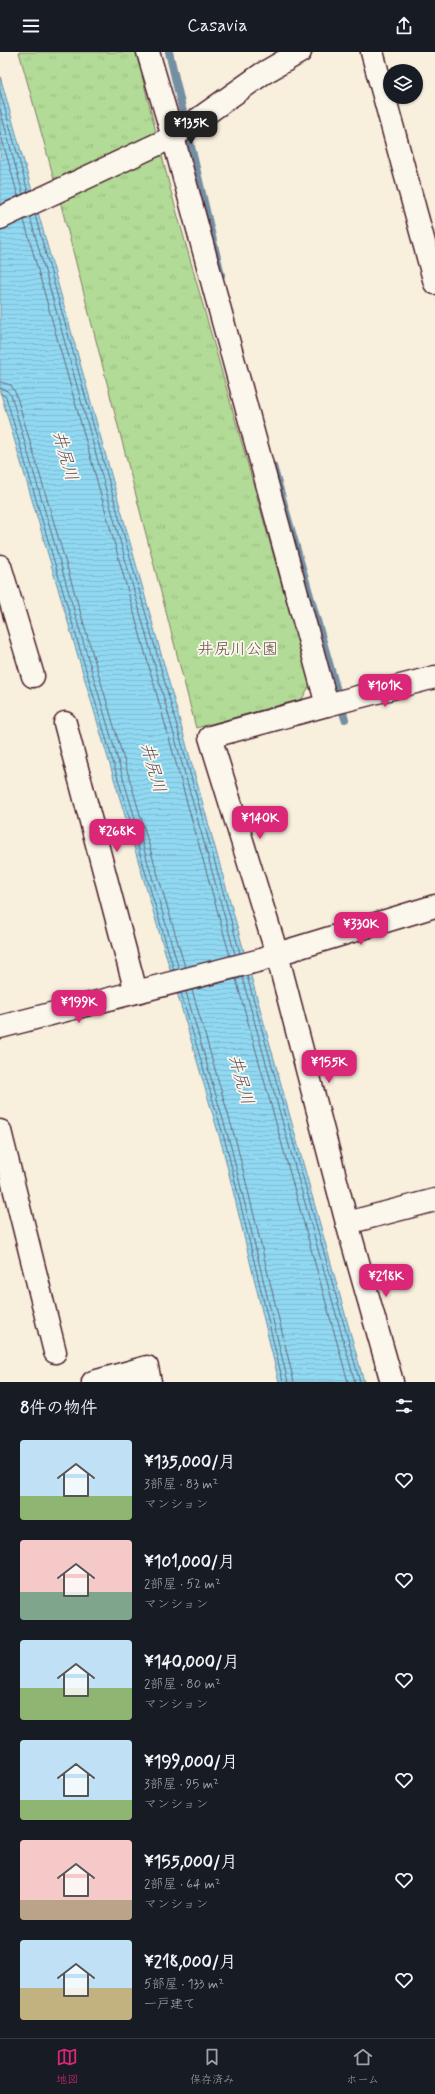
<!DOCTYPE html>
<html lang="ja">
<head>
<meta charset="utf-8">
<style>
  :root { --surface:#171b24; --page:#20242c; --text:#f1f3f6; --muted:#9ea1a6; --line:#363941; --accent:#db2777 }
  body { margin:0; font-family:Mynerve,"Klee One",sans-serif; background:var(--page); color:var(--text); height:100vh; display:flex; flex-direction:column; font-size:15px; white-space:nowrap }
  * { box-sizing:border-box; margin:0 }
  p { font-size:13px; color:var(--muted) }
  .icon { flex:none; width:22px; height:22px; fill:none; stroke:currentColor; stroke-width:2; stroke-linecap:round; stroke-linejoin:round }
  .map { position:relative; height:1330px; overflow:hidden }
  .sheet { display:flex; flex-direction:column; background:var(--surface); flex:1 }
  .sheet>* { flex:none }
  .controls { position:absolute; left:383px; top:12px; display:grid; gap:8px }
  .controls a { display:grid; place-items:center; width:40px; height:40px; border-radius:50%; background:var(--surface); box-shadow:0 1px 3px #0004; font-size:20px }
  .price { position:absolute; translate:-50% -34px; padding:0 9px; border-radius:8px; background:var(--accent); color:#fff; font-size:13px; line-height:26px; filter:drop-shadow(0 1px 2px #0008) }
  .price::after { content:''; position:absolute; left:50%; top:24px; width:12px; height:9px; margin-left:-6px; background:inherit; clip-path:polygon(0 0,100% 0,50% 100%) }
  .price.current { background:#222; color:#fff }
  ul { padding:0; list-style:none }
  li { display:flex; align-items:center; gap:12px; height:100px; padding:0 20px }
  li span { display:grid; place-items:center; flex:none; width:112px; height:80px; border-radius:4px; color:#555 }
  li>.icon { margin-inline-start:auto }
  span .icon { width:48px; height:48px; fill:#fffc; stroke-width:1 }
  li b { font-size:17px }
  h2 { display:flex; justify-content:space-between; align-items:center; height:48px; padding:0 20px; font-size:17px }
  header { display:flex; justify-content:space-between; align-items:center; height:52px; padding:0 20px; background:var(--surface); font-size:18px; font-weight:600 }
  .menu { display:flex; justify-content:space-around; align-items:center; height:56px; border-top:1px solid var(--line); background:var(--surface); font-size:11px; color:var(--muted) }
  .menu a { display:grid; justify-items:center; gap:2px }
  .menu .current { color:var(--accent) }
  .map>svg:first-child { display:block }
  .grass { fill:url(#grass-tufts); stroke:#7e7d61 }
  .water { fill:url(#water-rules); stroke:#758fa2 }
  .lines { fill:none; stroke-linecap:round; stroke-linejoin:round }
  .shore { stroke:#66697b; stroke-width:1 }
  .stream { stroke:#758fa2; stroke-width:8 }
  .minor-casing { stroke:#4a1f2b; stroke-width:25 }
  .tertiary-casing { stroke:#4a1f2b; stroke-width:25 }
  .minor { stroke:#fbf7ec; stroke-width:22 }
  .tertiary { stroke:#fbf7ec; stroke-width:22 }
  .labels { text-anchor:middle; dominant-baseline:central; stroke-width:3.5; stroke-linejoin:round; paint-order:stroke }
  .park-label { font-size:16px; fill:#644e46; stroke:#fbf7ec }
  .water-label { font-size:17px; font-style:italic; fill:#5c4e5d; stroke:#fbf7ec }
</style>
</head>
<body>
<header><svg class="icon" aria-label="menu" viewBox="0 0 24 24"><path d="M4 6h16M4 12h16M4 18h16"/></svg>Casavia<svg class="icon" aria-label="share" viewBox="0 0 24 24"><path d="M12 15V3M7 8l5-5 5 5M5 13v7h14v-7"/></svg></header>
<div class="map">
<svg width="435" height="1330" viewBox="0 0 435 1330">
  <defs>
    <pattern id="grass-tufts" width="24" height="20" patternUnits="userSpaceOnUse"><rect width="24" height="20" fill="#b2db97"/><path d="M3 7l-1-3M5 7V3M7 7l1-3M15 17l-1-3M17 17v-4M19 17l1-3" fill="none" stroke="#9bbc82"/></pattern>
    <pattern id="water-rules" width="6" height="5" patternUnits="userSpaceOnUse"><rect width="6" height="5" fill="#91d9f2"/><path d="M0 2.5h6" fill="none" stroke="#7fbad0"/></pattern>
  </defs>
  <rect width="100%" height="100%" fill="#f8efdd"/>
  <filter id="ink" filterUnits="userSpaceOnUse"><feTurbulence type="fractalNoise" baseFrequency=".025" numOctaves="2"/><feDisplacementMap in="SourceGraphic" scale="8" xChannelSelector="R" yChannelSelector="G"/><feConvolveMatrix kernelMatrix="1 2 1 2 8 2 1 2 1" color-interpolation-filters="sRGB"/></filter>
  <g filter="url(#ink)">
    <path class="grass" d="M 19,0 L 136,0 L 170,136 L 310,633 L 302,647 L 196,676 L 58,141 Z"/>
    <path class="water" d="M 0,24 L 364,1330 L 279,1330 L 223,1097 L 0,339 Z"/>
    <g class="lines">
      <g class="shore">
        <path d="M 0,39 L 28,140"/>
        <path d="M 0,57 L 23,142"/>
        <path d="M 0,80 L 18,144"/>
        <path d="M 35,163 L 240,901"/>
        <path d="M 30,165 L 235,902"/>
        <path d="M 24,168 L 230,904"/>
        <path d="M 0,330 L 11,333 L 16,342 L 185,915"/>
        <path d="M 0,336 L 6,338 L 11,343 L 179,917"/>
        <path d="M 0,341 L 6,345 L 174,918"/>
        <path d="M 247,924 L 360,1330"/>
        <path d="M 242,925 L 355,1330"/>
        <path d="M 236,927 L 348,1330"/>
        <path d="M 192,938 L 237,1093 L 294,1330"/>
        <path d="M 186,940 L 231,1095 L 288,1330"/>
        <path d="M 181,941 L 227,1096 L 283,1330"/>
      </g>
      <g class="stream">
        <path d="M 169,0 L 221,223"/>
        <path d="M 273,414 L 345,667"/>
      </g>
      <g class="minor-casing">
        <g id="minor">
          <path d="M 148,0 L 173,85 L 327,653 L 210,685 L 277,902 L 347,1171 L 392,1330"/>
          <path d="M 372,0 L 435,231"/>
          <path d="M 0,514 L 33,624"/>
          <path d="M 327,653 L 435,625"/>
          <path d="M 65,671 L 136,940"/>
          <path d="M 0,975 L 261,908 L 277,902 L 435,854"/>
          <path d="M 0,1079 L 55,1300"/>
          <path d="M 347,1171 L 435,1148"/>
          <path d="M 93,1330 L 147,1315 L 150,1330"/>
        </g>
      </g>
      <g class="tertiary-casing">
        <path id="tertiary" d="M 0,166 L 173,85 L 262,22 L 300,0"/>
      </g>
      <use href="#minor" class="minor"/>
      <use href="#tertiary" class="tertiary"/>
    </g>
  </g>
  <g class="labels">
    <g class="park-label">
      <text x="238" y="597">井尻川公園</text>
    </g>
    <g class="water-label">
      <text transform="translate(65 404) rotate(74)">井尻川</text>
      <text transform="translate(153 716) rotate(74)">井尻川</text>
      <text transform="translate(241 1028) rotate(74)">井尻川</text>
    </g>
  </g>
</svg>
<div class="controls">
<a><svg class="icon" aria-label="layers" viewBox="0 0 24 24"><path d="M12 4l9 5-9 5-9-5zM3 14l9 5 9-5"/></svg></a>
</div>
<b class="price current" style="left:191px;top:93px">¥135K</b>
<b class="price" style="left:385px;top:656px">¥101K</b>
<b class="price" style="left:260px;top:788px">¥140K</b>
<b class="price" style="left:117px;top:801px">¥268K</b>
<b class="price" style="left:361px;top:894px">¥330K</b>
<b class="price" style="left:79px;top:972px">¥199K</b>
<b class="price" style="left:329px;top:1032px">¥155K</b>
<b class="price" style="left:386px;top:1246px">¥218K</b>
</div>
<section class="sheet">
<h2>8件の物件<svg class="icon" aria-label="filters" viewBox="0 0 24 24"><path d="M4 7h16M4 17h16"/><circle cx="9" cy="7" r="2"/><circle cx="15" cy="17" r="2"/></svg></h2>
<ul>
<li><span style="background:linear-gradient(#bfe0f5 70%,#8fb573 0)"><svg class="icon" aria-label="home" viewBox="0 0 24 24"><path d="M3 11l9-7 9 7M6 9v11h12V9"/></svg></span><div><b>¥135,000/月</b><p>3部屋 · 83 m²</p><p>マンション</p></div><svg class="icon" aria-label="heart" viewBox="0 0 24 24"><path d="M12 20l-8-8c-3-5 5-10 8-4 3-6 11-1 8 4z"/></svg></li>
<li><span style="background:linear-gradient(#f6c9c9 65%,#7fa58c 0)"><svg class="icon" aria-label="home" viewBox="0 0 24 24"><path d="M3 11l9-7 9 7M6 9v11h12V9"/></svg></span><div><b>¥101,000/月</b><p>2部屋 · 52 m²</p><p>マンション</p></div><svg class="icon" aria-label="heart" viewBox="0 0 24 24"><path d="M12 20l-8-8c-3-5 5-10 8-4 3-6 11-1 8 4z"/></svg></li>
<li><span style="background:linear-gradient(#bfe0f5 60%,#8fb573 0)"><svg class="icon" aria-label="home" viewBox="0 0 24 24"><path d="M3 11l9-7 9 7M6 9v11h12V9"/></svg></span><div><b>¥140,000/月</b><p>2部屋 · 80 m²</p><p>マンション</p></div><svg class="icon" aria-label="heart" viewBox="0 0 24 24"><path d="M12 20l-8-8c-3-5 5-10 8-4 3-6 11-1 8 4z"/></svg></li>
<li><span style="background:linear-gradient(#bfe0f5 75%,#8fb573 0)"><svg class="icon" aria-label="home" viewBox="0 0 24 24"><path d="M3 11l9-7 9 7M6 9v11h12V9"/></svg></span><div><b>¥199,000/月</b><p>3部屋 · 95 m²</p><p>マンション</p></div><svg class="icon" aria-label="heart" viewBox="0 0 24 24"><path d="M12 20l-8-8c-3-5 5-10 8-4 3-6 11-1 8 4z"/></svg></li>
<li><span style="background:linear-gradient(#f6c9c9 75%,#b9a48a 0)"><svg class="icon" aria-label="home" viewBox="0 0 24 24"><path d="M3 11l9-7 9 7M6 9v11h12V9"/></svg></span><div><b>¥155,000/月</b><p>2部屋 · 64 m²</p><p>マンション</p></div><svg class="icon" aria-label="heart" viewBox="0 0 24 24"><path d="M12 20l-8-8c-3-5 5-10 8-4 3-6 11-1 8 4z"/></svg></li>
<li><span style="background:linear-gradient(#bfe0f5 60%,#c2b280 0)"><svg class="icon" aria-label="home" viewBox="0 0 24 24"><path d="M3 11l9-7 9 7M6 9v11h12V9"/></svg></span><div><b>¥218,000/月</b><p>5部屋 · 133 m²</p><p>一戸建て</p></div><svg class="icon" aria-label="heart" viewBox="0 0 24 24"><path d="M12 20l-8-8c-3-5 5-10 8-4 3-6 11-1 8 4z"/></svg></li>
</ul>
</section>
<nav class="menu">
<a class="current"><svg class="icon" aria-label="map" viewBox="0 0 24 24"><path d="M3 6l6-2 6 2 6-2v14l-6 2-6-2-6 2zM9 4v14M15 6v14"/></svg>地図</a>
<a><svg class="icon" aria-label="saved" viewBox="0 0 24 24"><path d="M7 4h10v16l-5-4-5 4z"/></svg>保存済み</a>
<a><svg class="icon" aria-label="home" viewBox="0 0 24 24"><path d="M3 11l9-7 9 7M6 9v11h12V9"/></svg>ホーム</a>
</nav>
</body>
</html>
